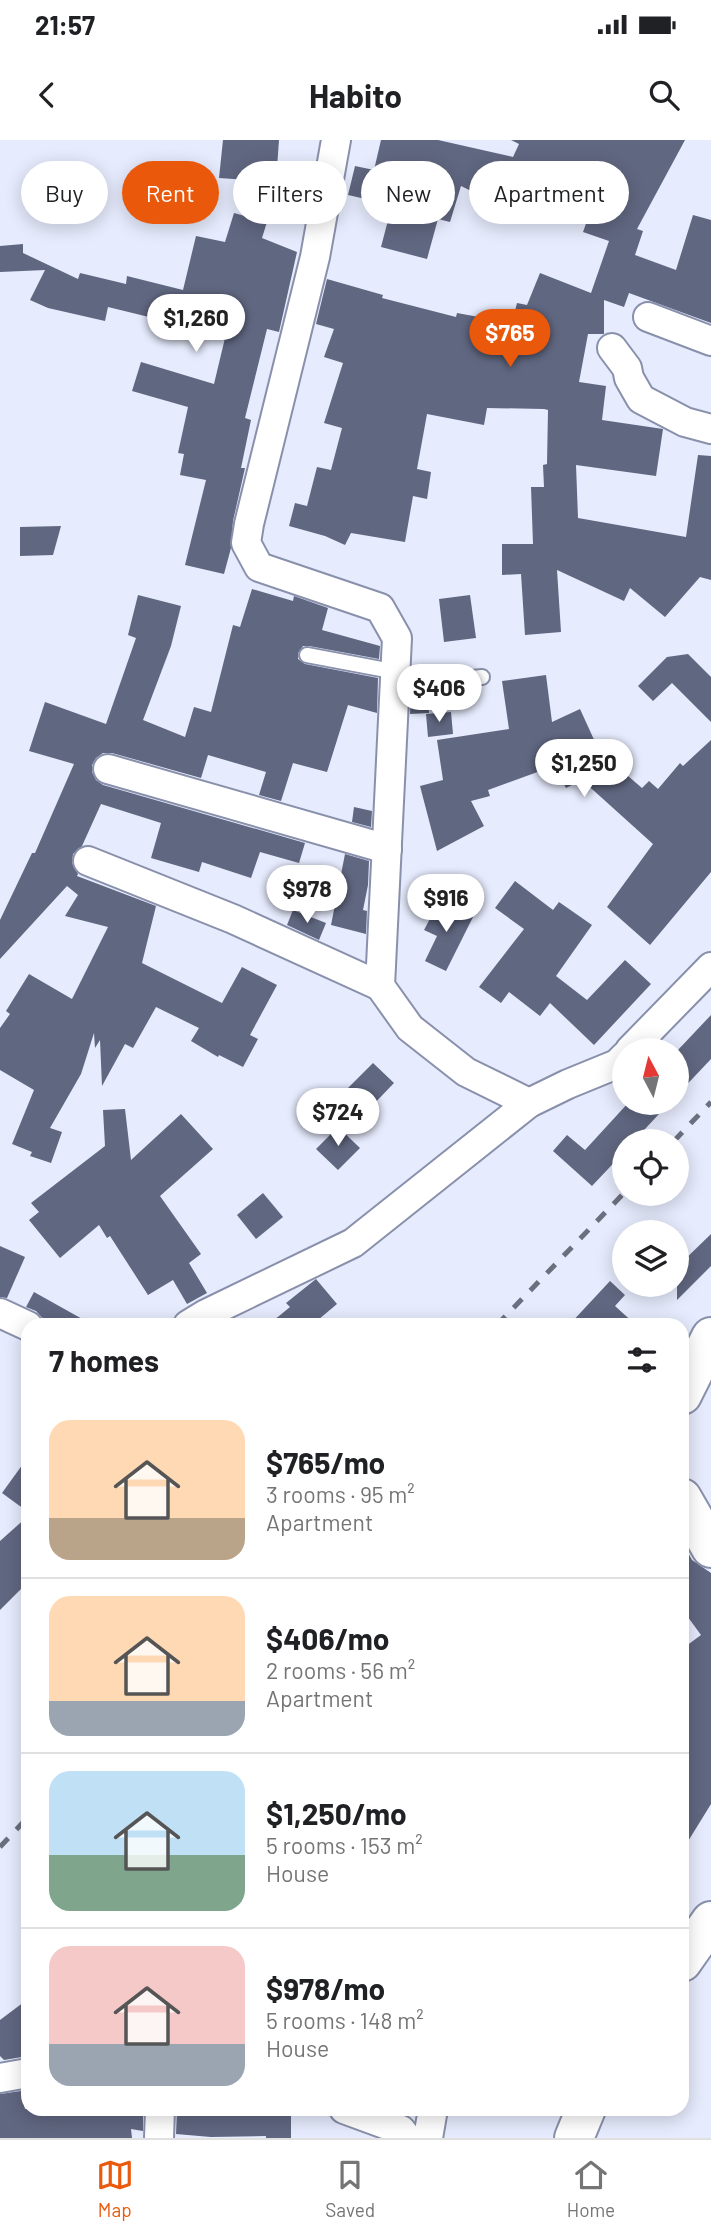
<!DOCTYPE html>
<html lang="en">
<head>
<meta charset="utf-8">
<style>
  :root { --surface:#fff; --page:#f2f2f2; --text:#202124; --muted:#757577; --line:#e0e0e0; --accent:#ea580c }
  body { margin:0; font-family:Barlow,sans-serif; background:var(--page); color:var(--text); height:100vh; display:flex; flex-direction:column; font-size:26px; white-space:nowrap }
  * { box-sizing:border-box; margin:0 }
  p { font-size:23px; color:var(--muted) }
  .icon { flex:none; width:38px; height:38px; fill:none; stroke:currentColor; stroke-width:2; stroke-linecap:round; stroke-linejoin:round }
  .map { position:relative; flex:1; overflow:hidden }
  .drawer { position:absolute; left:21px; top:1178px; width:668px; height:798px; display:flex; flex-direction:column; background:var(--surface); border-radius:21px; box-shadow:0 4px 18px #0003 }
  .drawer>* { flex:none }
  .top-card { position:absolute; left:21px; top:21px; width:670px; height:63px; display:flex; gap:14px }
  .needle { width:46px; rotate:353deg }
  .buttons { position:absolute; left:612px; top:898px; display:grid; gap:14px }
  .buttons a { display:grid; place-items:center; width:77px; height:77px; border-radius:50%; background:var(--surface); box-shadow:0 4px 18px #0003; font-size:35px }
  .price { position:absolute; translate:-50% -60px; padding:0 16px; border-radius:24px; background:#fff; color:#222; font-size:23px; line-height:46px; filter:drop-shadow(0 2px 4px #0008) }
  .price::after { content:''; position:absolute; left:50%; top:42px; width:21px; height:16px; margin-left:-10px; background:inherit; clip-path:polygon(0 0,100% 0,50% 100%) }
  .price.on { background:var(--accent); color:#fff }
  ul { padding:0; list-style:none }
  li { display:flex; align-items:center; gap:21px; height:175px; padding:0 28px }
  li+li { border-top:2px solid var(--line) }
  li span { display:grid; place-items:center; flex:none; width:196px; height:140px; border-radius:21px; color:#555 }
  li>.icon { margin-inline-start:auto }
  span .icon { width:84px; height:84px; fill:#fffc; stroke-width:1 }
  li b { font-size:30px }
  h2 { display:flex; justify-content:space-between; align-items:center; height:84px; padding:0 28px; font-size:30px }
  .pill { padding:0 24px; border-radius:32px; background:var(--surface); box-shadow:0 4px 18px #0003; font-size:24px; line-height:63px }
  .pill.on { background:var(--accent); color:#fff }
  .status { display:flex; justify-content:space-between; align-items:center; height:49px; padding:0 35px; background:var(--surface); direction:ltr }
  .status svg { height:19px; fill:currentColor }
  header { display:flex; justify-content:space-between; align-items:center; height:91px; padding:0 28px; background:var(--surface); font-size:32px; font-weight:700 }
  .tab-bar { display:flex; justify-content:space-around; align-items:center; height:98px; border-top:2px solid var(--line); background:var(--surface); font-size:19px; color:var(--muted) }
  .tab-bar a { display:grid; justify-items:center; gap:4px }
  .tab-bar .on { color:var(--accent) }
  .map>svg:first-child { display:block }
  .building { fill:#606780 }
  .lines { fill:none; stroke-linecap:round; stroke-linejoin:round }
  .lane-casing { stroke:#8990ab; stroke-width:18 }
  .street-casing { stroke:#8990ab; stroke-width:32 }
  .secondary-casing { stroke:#8990ab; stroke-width:42 }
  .lane { stroke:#fff; stroke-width:14 }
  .street { stroke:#fff; stroke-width:28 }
  .secondary { stroke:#fff; stroke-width:38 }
  .rail { stroke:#6c6f7d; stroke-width:5; stroke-dasharray:12 12; stroke-linecap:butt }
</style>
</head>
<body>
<div class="status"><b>21:57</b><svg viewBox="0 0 49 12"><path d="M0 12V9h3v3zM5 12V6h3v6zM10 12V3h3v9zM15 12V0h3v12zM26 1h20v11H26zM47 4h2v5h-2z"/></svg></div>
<header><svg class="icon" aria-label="back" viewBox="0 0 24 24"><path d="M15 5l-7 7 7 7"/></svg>Habito<svg class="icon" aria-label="search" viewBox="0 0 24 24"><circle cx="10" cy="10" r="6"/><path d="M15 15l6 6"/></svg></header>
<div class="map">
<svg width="711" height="1998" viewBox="0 0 711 1998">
  <rect width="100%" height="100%" fill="#e6ebfd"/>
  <g class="building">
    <path d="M 223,0 L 279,0 L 276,42 L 219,38 Z"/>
    <path d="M 381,0 L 438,0 L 513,17 L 519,4 L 511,0 L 685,0 L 637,89 L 643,91 L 635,115 L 676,130 L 693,75 L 711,80 L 711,183 L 629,153 L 624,167 L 604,160 L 604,194 L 588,194 L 579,242 L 606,246 L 602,280 L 663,289 L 656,336 L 576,325 L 578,378 L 686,397 L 698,315 L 711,316 L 711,440 L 700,437 L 665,477 L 630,448 L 624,461 L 557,430 L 561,492 L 525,495 L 521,434 L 502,435 L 502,404 L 533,404 L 531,347 L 544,347 L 543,325 L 547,324 L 548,270 L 544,269 L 487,268 L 484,285 L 427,274 L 417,329 L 431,332 L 427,359 L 413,356 L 405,402 L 351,393 L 345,405 L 325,396 L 289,386 L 295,363 L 307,366 L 317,327 L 331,330 L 342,288 L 324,283 L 343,223 L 324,217 L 334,189 L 316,184 L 327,139 L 383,155 L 382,158 L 456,177 L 457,173 L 512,183 L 517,163 L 527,165 L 540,133 L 591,153 L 609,101 L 583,92 L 599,47 L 553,22 L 526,78 L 461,46 L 450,82 L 438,79 L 427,119 L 381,107 L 392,65 L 348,55 L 355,26 L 374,30 Z"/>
    <path d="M 234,73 L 267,82 L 262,98 L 297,112 L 279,192 L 267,189 L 245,278 L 251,280 L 241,328 L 245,328 L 233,381 L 231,408 L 224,434 L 185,425 L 206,340 L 180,335 L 184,314 L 178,313 L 188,267 L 132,251 L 141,222 L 214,244 L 225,198 L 197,191 L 198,189 L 108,167 L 105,181 L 48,168 L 30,160 L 45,130 L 0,132 L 0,106 L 23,104 L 23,113 L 78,139 L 80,133 L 126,144 L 127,136 L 183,150 L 196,96 L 225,102 Z"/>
    <path d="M 61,386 L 53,415 L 20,416 L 20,387 Z"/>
    <path d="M 252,449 L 293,461 L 294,456 L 328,468 L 322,490 L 380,506 L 379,519 L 309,506 L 303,506 L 298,513 L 298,519 L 305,524 L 378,538 L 377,573 L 348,565 L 327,632 L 293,623 L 281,661 L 259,655 L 266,632 L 208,615 L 201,638 L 112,613 L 103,613 L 96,618 L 92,625 L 92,632 L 96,640 L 103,645 L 305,703 L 299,723 L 260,712 L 251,738 L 202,722 L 199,732 L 151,718 L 161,683 L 101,664 L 82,706 L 73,714 L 72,723 L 78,734 L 77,736 L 156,766 L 142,823 L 222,863 L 242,827 L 277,845 L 250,895 L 258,899 L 243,927 L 219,915 L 218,917 L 191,901 L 199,888 L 156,867 L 133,908 L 125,904 L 102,946 L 100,900 L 95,908 L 94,893 L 81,934 L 50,988 L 62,992 L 51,1023 L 30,1016 L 32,1012 L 12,1004 L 34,950 L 0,930 L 0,888 L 10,874 L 6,871 L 29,834 L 72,859 L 108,787 L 65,776 L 78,755 L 67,746 L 0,819 L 0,780 L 32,713 L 35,713 L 74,624 L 29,611 L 45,562 L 106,584 L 136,498 L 128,495 L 138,455 L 181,466 L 171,506 L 143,580 L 185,597 L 194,567 L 211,572 L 233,485 L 240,487 Z"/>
    <path d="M 470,455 L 476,498 L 444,502 L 439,459 Z"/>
    <path d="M 688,514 L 711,537 L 711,582 L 672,543 L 653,561 L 638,546 L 667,517 Z"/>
    <path d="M 546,535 L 552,582 L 580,569 L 612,639 L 621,630 L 642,648 L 649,641 L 658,649 L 680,623 L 683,626 L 711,600 L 711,732 L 650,805 L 607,767 L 653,704 L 582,640 L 566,648 L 554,626 L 488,650 L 490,656 L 471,661 L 484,686 L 437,711 L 420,646 L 443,640 L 437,600 L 509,589 L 502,541 Z"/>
    <path d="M 428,552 L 429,573 L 410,574 L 411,554 Z"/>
    <path d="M 451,572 L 453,594 L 428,597 L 426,574 Z"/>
    <path d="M 354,667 L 372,671 L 371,687 L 352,682 Z"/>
    <path d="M 345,714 L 369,721 L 368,745 L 363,770 L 367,771 L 366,794 L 331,785 Z"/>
    <path d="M 515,741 L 553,770 L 559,762 L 592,785 L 556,836 L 587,860 L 625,820 L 651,844 L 594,905 L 550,863 L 540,876 L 509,852 L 501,863 L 479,847 L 524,789 L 495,768 Z"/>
    <path d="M 440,760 L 473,777 L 446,831 L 425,821 L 437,796 L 424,790 Z"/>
    <path d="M 293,770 L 326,783 L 319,800 L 287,785 Z"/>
    <path d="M 711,875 L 711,919 L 677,955 L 677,911 Z"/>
    <path d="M 373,923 L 394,943 L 369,969 L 348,948 Z"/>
    <path d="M 629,962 L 670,962 L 634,1001 L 625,1001 L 625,1011 L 592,1046 L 553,1011 L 567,995 L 585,1010 Z"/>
    <path d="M 125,969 L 131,1020 L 181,974 L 213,1009 L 160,1056 L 201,1114 L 189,1123 L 207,1153 L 187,1164 L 173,1140 L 148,1155 L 110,1096 L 107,1098 L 99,1085 L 60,1118 L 29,1080 L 39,1072 L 31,1063 L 105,1006 L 103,970 Z"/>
    <path d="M 338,987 L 360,1008 L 338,1030 L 316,1009 Z"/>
    <path d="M 263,1053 L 283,1077 L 256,1099 L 237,1075 Z"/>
    <path d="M 711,1094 L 711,1126 L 677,1160 L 677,1127 Z"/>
    <path d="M 0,1106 L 25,1117 L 7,1158 L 0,1157 Z"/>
    <path d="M 316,1139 L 337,1164 L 312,1185 L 268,1185 L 290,1167 L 286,1163 Z"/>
    <path d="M 610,1141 L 625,1155 L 615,1166 L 636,1185 L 569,1185 Z"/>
    <path d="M 34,1152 L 93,1185 L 49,1185 L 36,1171 L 26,1167 Z"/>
    <path d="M 28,1317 L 28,1372 L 2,1353 Z"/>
    <path d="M 28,1376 L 28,1442 L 0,1470 L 0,1401 Z"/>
    <path d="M 682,1402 L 692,1420 L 711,1433 L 711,1664 L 682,1711 L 682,1509 L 701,1495 L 682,1469 Z"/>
    <path d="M 28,1859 L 28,1913 L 22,1917 L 4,1920 L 0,1916 L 0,1880 Z"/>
    <path d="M 21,1951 L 25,1969 L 143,1969 L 143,1991 L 131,1989 L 132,1998 L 0,1998 L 0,1954 Z"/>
    <path d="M 177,1969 L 291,1969 L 291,1998 L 266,1998 L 266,1996 L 211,1997 L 176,1994 Z"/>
  </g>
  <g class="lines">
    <g class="lane-casing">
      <g id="lane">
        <path d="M 307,515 L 397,532"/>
        <path d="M 396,546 L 482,537"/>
      </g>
    </g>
    <g class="street-casing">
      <g id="street">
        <path d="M 336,0 L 315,117 L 249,384 L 246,403 L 259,427 L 380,468 L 397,498 L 380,846 L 410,888 L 466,932 L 529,963"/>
        <path d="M 648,177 L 711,201"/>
        <path d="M 612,208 L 627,228 L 629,238 L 641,259 L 685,282 L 711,289"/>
        <path d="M 108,629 L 387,709"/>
        <path d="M 88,721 L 233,779 L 380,846"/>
        <path d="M 630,910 L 711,827"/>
        <path d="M 0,1173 L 28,1186"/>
        <path d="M 188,1185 L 206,1174 L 353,1103 L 529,963 L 568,944 L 617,924 L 625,916"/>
        <path d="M 0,1938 L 28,1933"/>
        <path d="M 344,1969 L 401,1990 L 407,1998"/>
        <path d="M 159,1998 L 160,1969"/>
        <path d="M 428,1998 L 433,1969"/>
      </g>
    </g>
    <g class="secondary-casing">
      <g id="secondary">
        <path d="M 682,1255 L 711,1197"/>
        <path d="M 682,1358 L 711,1408"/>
        <path d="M 682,1822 L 711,1781"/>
        <path d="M 574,1998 L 586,1969"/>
      </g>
    </g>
    <use href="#lane" class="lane"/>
    <use href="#street" class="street"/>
    <use href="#secondary" class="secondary"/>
    <g class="rail">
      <path d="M 674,1001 L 711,962"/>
      <path d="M 497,1185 L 625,1052"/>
      <path d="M 0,1707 L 28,1677"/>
    </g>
  </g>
</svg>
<div class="buttons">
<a><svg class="needle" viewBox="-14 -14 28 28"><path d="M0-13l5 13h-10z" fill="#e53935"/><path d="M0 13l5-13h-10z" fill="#757577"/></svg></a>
<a><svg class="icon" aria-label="locate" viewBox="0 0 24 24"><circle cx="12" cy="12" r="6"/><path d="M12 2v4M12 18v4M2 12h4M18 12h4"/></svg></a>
<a><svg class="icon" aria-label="layers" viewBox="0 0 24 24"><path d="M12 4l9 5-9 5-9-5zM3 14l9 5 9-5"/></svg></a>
</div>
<b class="price" style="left:196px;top:214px">$1,260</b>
<b class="price on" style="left:510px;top:229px">$765</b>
<b class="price" style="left:439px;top:584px">$406</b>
<b class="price" style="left:584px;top:659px">$1,250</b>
<b class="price" style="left:307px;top:785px">$978</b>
<b class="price" style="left:446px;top:794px">$916</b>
<b class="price" style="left:338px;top:1008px">$724</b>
<div class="top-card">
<a class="pill">Buy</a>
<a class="pill on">Rent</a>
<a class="pill">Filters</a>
<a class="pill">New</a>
<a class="pill">Apartment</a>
</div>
<section class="drawer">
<h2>7 homes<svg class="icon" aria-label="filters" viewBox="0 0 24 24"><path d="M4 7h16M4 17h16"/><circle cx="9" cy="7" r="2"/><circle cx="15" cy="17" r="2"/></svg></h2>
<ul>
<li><span style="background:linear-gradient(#ffd9b3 70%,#b9a48a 0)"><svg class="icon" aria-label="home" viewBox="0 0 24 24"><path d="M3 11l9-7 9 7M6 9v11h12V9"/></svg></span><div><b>$765/mo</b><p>3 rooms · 95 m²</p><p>Apartment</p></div></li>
<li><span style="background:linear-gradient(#ffd9b3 75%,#9aa5b1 0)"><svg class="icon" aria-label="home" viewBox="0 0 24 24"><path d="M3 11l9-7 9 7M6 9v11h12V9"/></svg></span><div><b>$406/mo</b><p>2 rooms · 56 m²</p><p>Apartment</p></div></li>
<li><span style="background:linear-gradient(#bfe0f5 60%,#7fa58c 0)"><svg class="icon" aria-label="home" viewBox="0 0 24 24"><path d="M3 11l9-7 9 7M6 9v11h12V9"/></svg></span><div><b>$1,250/mo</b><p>5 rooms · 153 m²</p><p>House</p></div></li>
<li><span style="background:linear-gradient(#f6c9c9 70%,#9aa5b1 0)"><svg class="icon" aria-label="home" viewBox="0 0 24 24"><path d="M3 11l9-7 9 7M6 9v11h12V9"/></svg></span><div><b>$978/mo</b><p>5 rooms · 148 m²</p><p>House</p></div></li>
</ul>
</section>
</div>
<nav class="tab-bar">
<a class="on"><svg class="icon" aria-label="map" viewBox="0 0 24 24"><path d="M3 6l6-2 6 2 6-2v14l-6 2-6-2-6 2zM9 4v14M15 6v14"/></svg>Map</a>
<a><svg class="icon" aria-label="saved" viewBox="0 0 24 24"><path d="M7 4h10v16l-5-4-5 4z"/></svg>Saved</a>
<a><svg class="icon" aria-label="home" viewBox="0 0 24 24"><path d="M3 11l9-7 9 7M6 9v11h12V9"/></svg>Home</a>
</nav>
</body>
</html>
